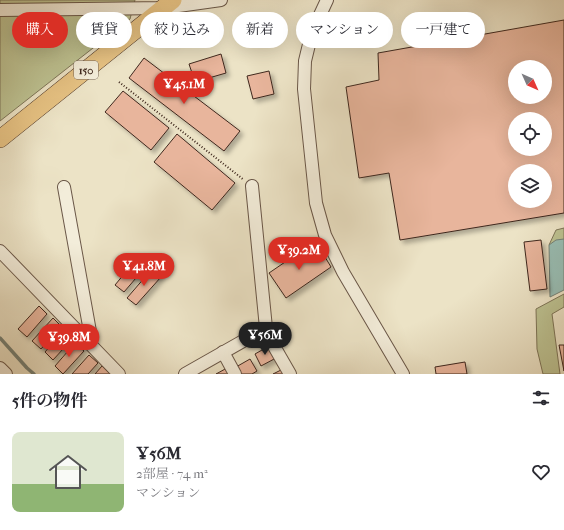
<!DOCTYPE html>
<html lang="ja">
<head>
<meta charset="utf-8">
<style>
  :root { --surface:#fff; --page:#f7f7f7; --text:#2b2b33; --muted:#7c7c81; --line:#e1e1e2; --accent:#d93025 }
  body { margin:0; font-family:"IM FELL French Canon","Noto Serif JP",serif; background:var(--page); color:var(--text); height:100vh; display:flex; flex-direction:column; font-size:15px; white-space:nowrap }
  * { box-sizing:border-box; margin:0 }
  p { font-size:13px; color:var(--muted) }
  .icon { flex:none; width:22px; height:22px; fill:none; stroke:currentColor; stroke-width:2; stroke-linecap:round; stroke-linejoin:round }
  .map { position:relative; height:374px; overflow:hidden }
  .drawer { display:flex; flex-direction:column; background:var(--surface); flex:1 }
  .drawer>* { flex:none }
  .banner { position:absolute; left:12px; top:12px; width:540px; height:36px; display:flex; gap:8px }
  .needle { width:26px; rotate:135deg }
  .buttons { position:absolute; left:508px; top:60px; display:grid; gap:8px }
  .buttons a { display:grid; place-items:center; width:44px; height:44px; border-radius:50%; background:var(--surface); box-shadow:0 4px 16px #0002; font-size:20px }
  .price { position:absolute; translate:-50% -34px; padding:0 9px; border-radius:14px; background:var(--accent); color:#fff; font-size:13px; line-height:26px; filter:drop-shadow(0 1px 2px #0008) }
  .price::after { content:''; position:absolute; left:50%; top:24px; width:12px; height:9px; margin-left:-6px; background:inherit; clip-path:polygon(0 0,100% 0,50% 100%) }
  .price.selected { background:#222; color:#fff }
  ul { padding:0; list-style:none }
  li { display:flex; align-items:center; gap:12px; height:100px; padding:0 12px }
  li+li { border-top:1px solid var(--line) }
  li span { display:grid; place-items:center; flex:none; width:112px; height:80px; border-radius:8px; color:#555 }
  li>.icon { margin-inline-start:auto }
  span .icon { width:48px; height:48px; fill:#fffc; stroke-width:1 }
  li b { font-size:17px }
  h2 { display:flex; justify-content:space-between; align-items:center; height:48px; padding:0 12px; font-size:17px }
  .tag { padding:0 14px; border-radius:18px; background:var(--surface); box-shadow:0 4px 16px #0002; font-size:14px; line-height:36px }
  .tag.selected { background:var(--accent); color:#fff }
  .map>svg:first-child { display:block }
  .green { fill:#bdc292; stroke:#7e7558 }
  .water { fill:#99beb4; stroke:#758278 }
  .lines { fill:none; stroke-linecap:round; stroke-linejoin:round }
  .stream { stroke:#758278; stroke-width:3.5 }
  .building { fill:#e8b59c; stroke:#3f281e; fill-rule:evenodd; filter:url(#shadow) }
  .minor-casing { stroke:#6a5748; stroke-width:14 }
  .highway-casing { stroke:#3f281e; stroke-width:18 }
  .path { stroke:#3f281e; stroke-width:2; stroke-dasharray:1 2; stroke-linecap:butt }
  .minor { stroke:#f3edda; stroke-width:12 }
  .highway { stroke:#e6c283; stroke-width:17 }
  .labels { text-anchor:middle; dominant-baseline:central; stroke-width:3.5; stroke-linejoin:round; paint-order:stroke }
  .shield { fill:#f3edda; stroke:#756356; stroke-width:1 }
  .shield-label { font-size:11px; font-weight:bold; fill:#3f281e }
</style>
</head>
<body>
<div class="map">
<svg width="564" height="374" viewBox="0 0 564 374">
  <defs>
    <filter id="shadow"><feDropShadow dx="3.5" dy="3.5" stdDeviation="2" flood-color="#0004"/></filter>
  </defs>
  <rect width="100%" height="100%" fill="#ece3c6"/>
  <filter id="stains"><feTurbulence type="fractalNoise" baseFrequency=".005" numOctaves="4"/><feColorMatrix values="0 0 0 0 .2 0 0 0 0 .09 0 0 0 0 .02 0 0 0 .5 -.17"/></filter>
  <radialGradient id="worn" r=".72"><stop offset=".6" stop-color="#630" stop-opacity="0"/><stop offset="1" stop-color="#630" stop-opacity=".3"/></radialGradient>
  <g class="green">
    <path d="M 0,0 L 135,0 L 130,19 L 0,121 Z"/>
    <path d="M 564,228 L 564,242 L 549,245 L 556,230 Z"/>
    <path d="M 564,294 L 564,307 L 552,314 L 560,374 L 543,374 L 537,349 L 536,309 Z"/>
  </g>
  <path class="water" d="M 564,239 L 564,290 L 550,297 L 549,245 L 556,240 Z"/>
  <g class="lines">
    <path class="stream" d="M 0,338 L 27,368 L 34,374"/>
  </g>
  <g class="building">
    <path d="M 564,20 L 564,213 L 400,240 L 389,173 L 359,178 L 346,87 L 379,80 L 378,53 ZM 515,67 L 545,67 L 545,97 L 515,97 ZM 515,119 L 545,119 L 545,149 L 515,149 ZM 515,171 L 545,171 L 545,201 L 515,201 Z"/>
    <path d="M 221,54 L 226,73 L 195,82 L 189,64 Z"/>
    <path d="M 144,58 L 240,131 L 224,151 L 129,78 Z"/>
    <path d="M 269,71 L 274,94 L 253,99 L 247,76 Z"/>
    <path d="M 123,91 L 169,128 L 151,150 L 105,112 Z"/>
    <path d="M 177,134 L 235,183 L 212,210 L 154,162 Z"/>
    <path d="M 541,240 L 547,289 L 530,291 L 524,242 Z"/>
    <path d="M 310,245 L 320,260 L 325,257 L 331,267 L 286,298 L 269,273 Z"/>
    <path d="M 139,256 L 148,264 L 124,292 L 115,285 Z"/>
    <path d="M 152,269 L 161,277 L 136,305 L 127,298 Z"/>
    <path d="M 39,306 L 47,314 L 27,337 L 18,329 Z"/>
    <path d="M 53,318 L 61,326 L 41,349 L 32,341 Z"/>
    <path d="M 65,329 L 74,337 L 53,360 L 45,352 Z"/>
    <path d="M 75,343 L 84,351 L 63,374 L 55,366 Z"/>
    <path d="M 559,345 L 564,345 L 564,371 Z"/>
    <path d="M 269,346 L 276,358 L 261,366 L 255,354 Z"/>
    <path d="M 89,355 L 98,363 L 88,374 L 72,374 Z"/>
    <path d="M 250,359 L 257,371 L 252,374 L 240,374 L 236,367 Z"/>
    <path d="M 465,362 L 467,374 L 436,374 L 435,367 Z"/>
    <path d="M 102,366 L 110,374 L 95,374 Z"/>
    <path d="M 227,368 L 231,374 L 216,374 Z"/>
    <path d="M 283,369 L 285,374 L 273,374 Z"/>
  </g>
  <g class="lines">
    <g class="minor-casing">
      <g id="minor">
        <path d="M 327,0 L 312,32 L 305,61 L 304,89 L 316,203 L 325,235 L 343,272 L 403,374"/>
        <path d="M 0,10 L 164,8 L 221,0"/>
        <path d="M 252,186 L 266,328 L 271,341 L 290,374"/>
        <path d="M 64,187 L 91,337 L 88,342"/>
        <path d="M 0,251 L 119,374"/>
        <path d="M 223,352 L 235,374"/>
        <path d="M 0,368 L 6,374"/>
        <path d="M 185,374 L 266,328"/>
      </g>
    </g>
    <g class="highway-casing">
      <path id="highway" d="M 0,139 L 173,0"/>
    </g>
    <path class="path" d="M 119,82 L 244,180"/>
    <use href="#minor" class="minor"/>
    <use href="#highway" class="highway"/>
  </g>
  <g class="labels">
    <rect class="shield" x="74" y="61" width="24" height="18" rx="3"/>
    <g class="shield-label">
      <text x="86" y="70">150</text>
    </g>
  </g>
  <rect width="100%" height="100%" filter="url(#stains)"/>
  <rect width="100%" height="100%" fill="url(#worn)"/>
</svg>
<div class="buttons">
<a><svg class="needle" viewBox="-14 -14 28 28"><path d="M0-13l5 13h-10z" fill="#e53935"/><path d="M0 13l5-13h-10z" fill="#7c7c81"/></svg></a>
<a><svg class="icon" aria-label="locate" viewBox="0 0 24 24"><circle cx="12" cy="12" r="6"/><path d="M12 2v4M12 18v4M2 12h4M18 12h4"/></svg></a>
<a><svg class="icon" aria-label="layers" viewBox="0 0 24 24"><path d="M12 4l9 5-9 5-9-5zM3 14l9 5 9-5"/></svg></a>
</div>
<b class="price" style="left:184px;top:105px">¥45.1M</b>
<b class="price" style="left:299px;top:271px">¥39.2M</b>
<b class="price" style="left:144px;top:287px">¥41.8M</b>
<b class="price selected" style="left:265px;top:356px">¥56M</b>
<b class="price" style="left:69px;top:358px">¥39.8M</b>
<div class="banner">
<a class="tag selected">購入</a>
<a class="tag">賃貸</a>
<a class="tag">絞り込み</a>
<a class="tag">新着</a>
<a class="tag">マンション</a>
<a class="tag">一戸建て</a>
</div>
</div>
<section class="drawer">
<h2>5件の物件<svg class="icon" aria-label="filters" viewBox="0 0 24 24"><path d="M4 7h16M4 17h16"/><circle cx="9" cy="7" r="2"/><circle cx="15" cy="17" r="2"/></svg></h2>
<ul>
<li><span style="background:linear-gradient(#dfe7d0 65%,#8fb573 0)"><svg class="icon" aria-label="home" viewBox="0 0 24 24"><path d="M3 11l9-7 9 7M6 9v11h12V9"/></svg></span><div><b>¥56M</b><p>2部屋 · 74 m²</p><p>マンション</p></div><svg class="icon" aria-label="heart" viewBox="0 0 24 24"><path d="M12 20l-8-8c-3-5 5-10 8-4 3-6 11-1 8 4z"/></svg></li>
</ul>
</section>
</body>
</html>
